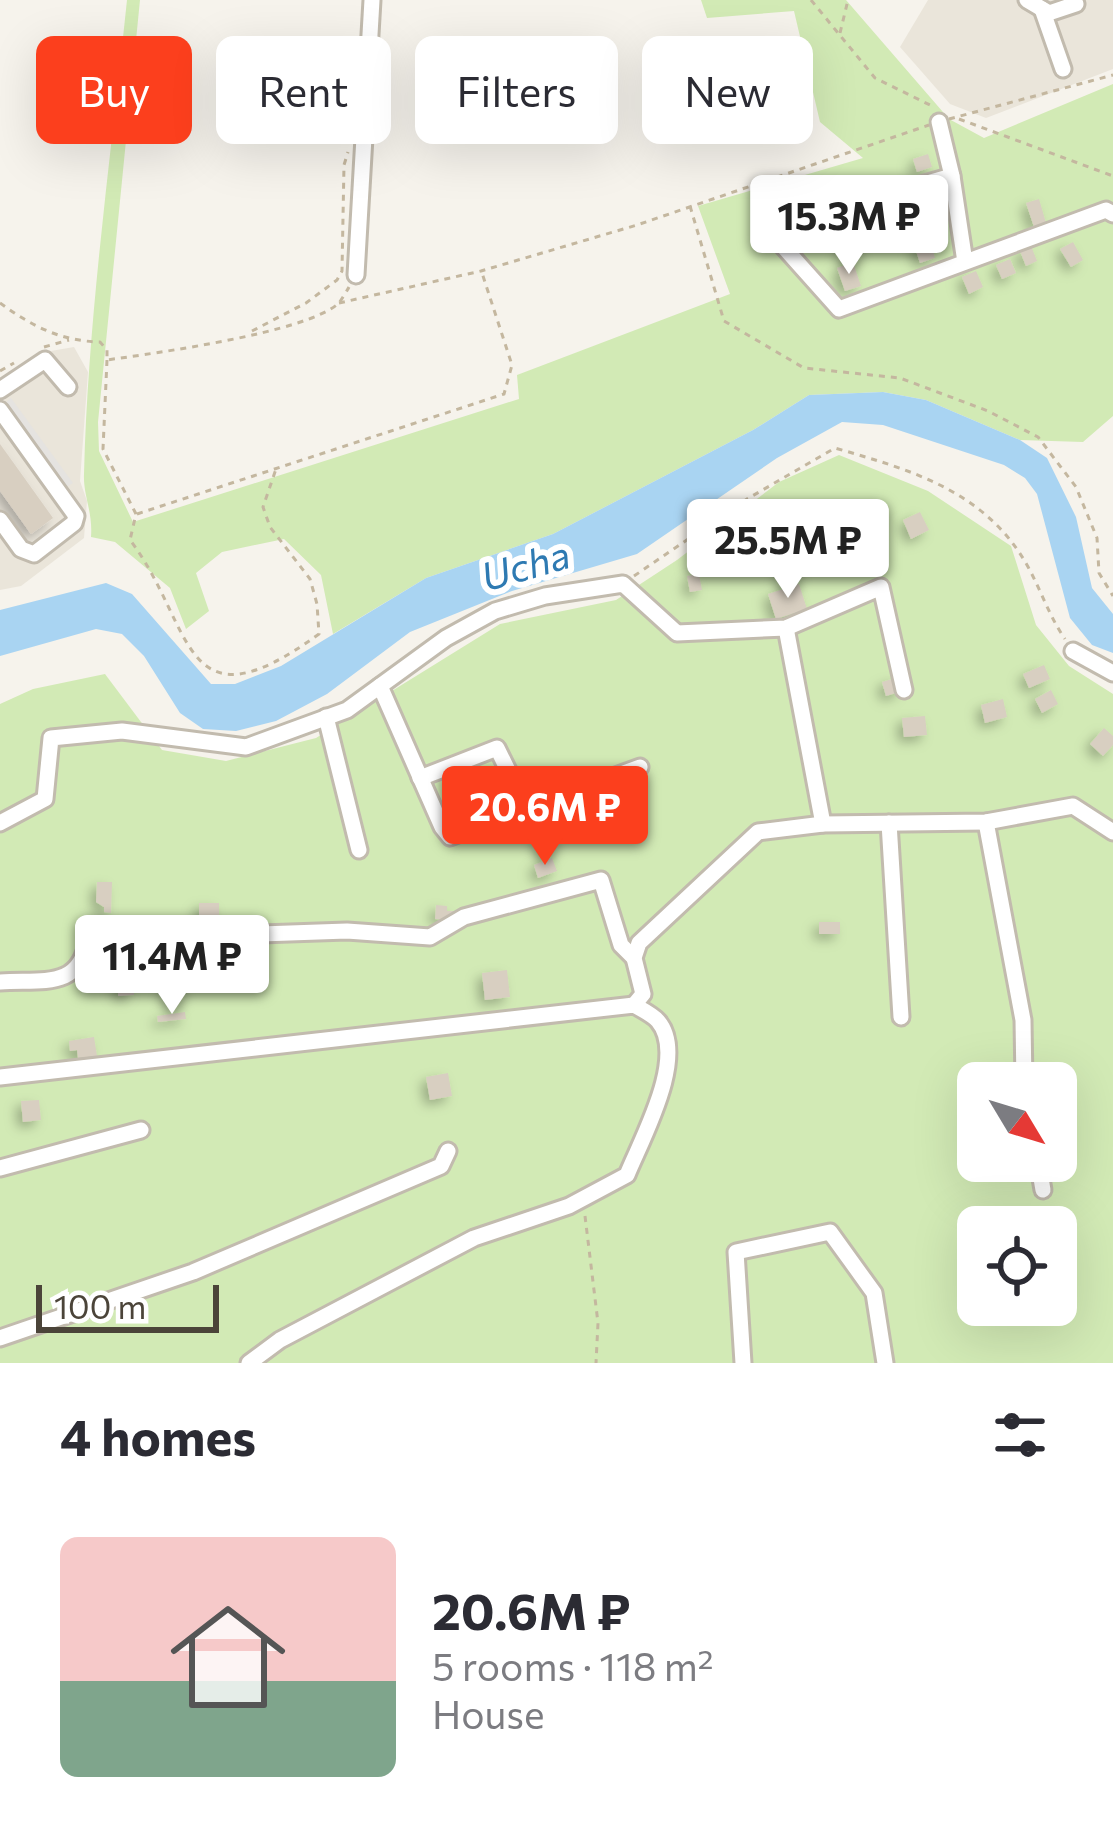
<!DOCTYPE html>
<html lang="en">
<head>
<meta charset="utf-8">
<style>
  :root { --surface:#fff; --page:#f7f7f7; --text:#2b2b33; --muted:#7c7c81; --line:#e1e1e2; --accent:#fc3f1d }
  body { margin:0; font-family:Commissioner,sans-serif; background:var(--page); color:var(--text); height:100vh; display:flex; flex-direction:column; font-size:45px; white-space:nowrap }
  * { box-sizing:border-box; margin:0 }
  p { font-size:39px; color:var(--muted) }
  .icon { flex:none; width:66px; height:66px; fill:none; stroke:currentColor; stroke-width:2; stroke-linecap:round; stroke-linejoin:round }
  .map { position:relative; height:1363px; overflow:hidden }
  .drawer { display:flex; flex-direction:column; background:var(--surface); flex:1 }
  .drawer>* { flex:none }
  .top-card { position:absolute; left:36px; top:36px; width:1041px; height:108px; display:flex; gap:24px }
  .needle { width:78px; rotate:128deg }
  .tools { position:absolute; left:957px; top:1062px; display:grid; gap:24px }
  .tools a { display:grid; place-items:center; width:120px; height:120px; border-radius:18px; background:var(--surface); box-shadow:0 12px 48px #0002; font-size:60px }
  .scale { position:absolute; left:36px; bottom:30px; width:183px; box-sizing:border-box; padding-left:12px; border:6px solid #4b4439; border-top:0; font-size:33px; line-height:42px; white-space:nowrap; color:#4b4439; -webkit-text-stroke:9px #fff; paint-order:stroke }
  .price { position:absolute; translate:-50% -102px; padding:0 27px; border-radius:12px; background:#fff; color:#222; font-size:39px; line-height:78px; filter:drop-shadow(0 3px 6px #0008) }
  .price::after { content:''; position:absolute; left:50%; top:72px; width:36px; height:27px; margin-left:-18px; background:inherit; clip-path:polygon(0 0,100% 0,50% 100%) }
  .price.current { background:var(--accent); color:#fff }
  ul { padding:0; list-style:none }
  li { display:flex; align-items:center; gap:36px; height:300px; padding:0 60px }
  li+li { border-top:3px solid var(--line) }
  li span { display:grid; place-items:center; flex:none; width:336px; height:240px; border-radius:18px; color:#555 }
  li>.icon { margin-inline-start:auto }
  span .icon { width:144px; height:144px; fill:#fffc; stroke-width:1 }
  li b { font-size:51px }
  h2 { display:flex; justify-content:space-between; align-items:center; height:144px; padding:0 60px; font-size:51px }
  .tag { padding:0 42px; border-radius:18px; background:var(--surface); box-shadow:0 12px 48px #0002; font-size:42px; line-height:108px }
  .tag.current { background:var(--accent); color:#fff }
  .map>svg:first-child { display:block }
  .residential { fill:#eae5da }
  .green { fill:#d2eab5; fill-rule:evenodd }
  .parking { fill:#e5e3e0 }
  .water { fill:#a9d4f2 }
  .building { fill:#d8cfc1; filter:url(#shadow) }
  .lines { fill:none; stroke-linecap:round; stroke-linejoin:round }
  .minor-casing { stroke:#c2bbae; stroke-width:21 }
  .path { stroke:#c4b79f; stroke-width:3; stroke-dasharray:6 6; stroke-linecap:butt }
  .minor { stroke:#fff; stroke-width:15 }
  .labels { text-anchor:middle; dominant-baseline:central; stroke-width:12; stroke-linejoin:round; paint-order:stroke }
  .water-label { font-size:39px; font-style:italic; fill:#2e7ab2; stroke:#fff }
</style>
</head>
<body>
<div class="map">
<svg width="1113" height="1363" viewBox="0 0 1113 1363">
  <defs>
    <filter id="shadow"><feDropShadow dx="-5.5" dy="5.5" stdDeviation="6" flood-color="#0004"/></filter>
  </defs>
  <rect width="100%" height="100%" fill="#f6f3ec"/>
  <g class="residential">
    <path d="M 928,0 L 1113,0 L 1113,69 L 986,118 L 950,104 L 900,47 Z"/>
    <path d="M 74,347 L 88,372 L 80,481 L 87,501 L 84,538 L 21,586 L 0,590 L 0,386 L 45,352 Z"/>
  </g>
  <g class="green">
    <path d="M 127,0 L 140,0 L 98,422 L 99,451 L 133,522 L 519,399 L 517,375 L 730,294 L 698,206 L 863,158 L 820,122 L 794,11 L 707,18 L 701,0 L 846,0 L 949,119 L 984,138 L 1113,84 L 1113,416 L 1083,442 L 1020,440 L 926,400 L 883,392 L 809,395 L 753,430 L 553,534 L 426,578 L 333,634 L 321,575 L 284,539 L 222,552 L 196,573 L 209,611 L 186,629 L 170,588 L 115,542 L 91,537 C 93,512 83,495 84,474 C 88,316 111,157 127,0 Z"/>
    <path d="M 839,455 L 928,491 L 1011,546 L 1036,625 L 1069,666 L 1113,694 L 1113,1363 L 0,1363 L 0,704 L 33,689 L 105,674 L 162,750 L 226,761 L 316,738 L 500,624 L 616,600 L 677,560 L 779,482 ZM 978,1083 L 1056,1083 L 1056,1161 L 978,1161 ZM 978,1227 L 1056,1227 L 1056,1305 L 978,1305 Z"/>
  </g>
  <path class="parking" d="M 11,398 L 73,483 L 65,488 L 4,404 Z"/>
  <path class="water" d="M 883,392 L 926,400 L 1020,440 L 1047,458 L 1076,517 L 1092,588 L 1113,614 L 1113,653 L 1092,645 L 1070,618 L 1037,494 L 1025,478 L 1004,465 L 883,425 L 842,422 L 777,458 L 637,554 L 512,591 L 410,632 L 327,694 L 276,721 L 236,731 L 203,729 L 180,713 L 144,656 L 122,634 L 96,629 L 0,656 L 0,610 L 106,583 L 132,594 L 211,684 L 235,684 L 281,666 L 426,578 L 553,534 L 753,430 L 809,395 Z"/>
  <g class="building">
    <path d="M 928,154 L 932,167 L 917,172 L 913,159 Z"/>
    <path d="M 1039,199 L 1046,223 L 1034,227 L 1026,203 Z"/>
    <path d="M 941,206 L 943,219 L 925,222 L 922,210 Z"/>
    <path d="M 930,240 L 935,258 L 920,263 L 914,245 Z"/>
    <path d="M 1073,242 L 1083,260 L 1071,267 L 1060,249 Z"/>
    <path d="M 1031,246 L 1037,261 L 1026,266 L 1020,251 Z"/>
    <path d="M 1010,259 L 1016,273 L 1002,279 L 996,265 Z"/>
    <path d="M 853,262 L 861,286 L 845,291 L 837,268 Z"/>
    <path d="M 976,271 L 983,287 L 969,294 L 962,277 Z"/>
    <path d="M 0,444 L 53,518 L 31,534 L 0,491 Z"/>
    <path d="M 920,512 L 929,530 L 911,539 L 903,520 Z"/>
    <path d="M 814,519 L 825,540 L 809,549 L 798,528 Z"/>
    <path d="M 699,574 L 702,590 L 690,592 L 687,576 Z"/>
    <path d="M 799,584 L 807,609 L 776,619 L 768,594 Z"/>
    <path d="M 1044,665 L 1050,679 L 1029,688 L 1023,674 Z"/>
    <path d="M 899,677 L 902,691 L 886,696 L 882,682 Z"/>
    <path d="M 1051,690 L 1058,704 L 1042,713 L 1035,699 Z"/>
    <path d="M 1003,699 L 1007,717 L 985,723 L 981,705 Z"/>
    <path d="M 925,716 L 927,735 L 904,737 L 902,718 Z"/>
    <path d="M 1104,728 L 1113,736 L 1113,745 L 1103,756 L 1090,744 Z"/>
    <path d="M 552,858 L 557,871 L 538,878 L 534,865 Z"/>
    <path d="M 97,882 L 112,882 L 111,913 L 104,912 L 104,907 L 96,902 Z"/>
    <rect x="199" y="903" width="20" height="22"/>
    <path d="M 436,905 L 447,906 L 447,911 L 453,911 L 452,920 L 435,919 Z"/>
    <rect x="819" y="922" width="21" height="12"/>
    <path d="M 507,970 L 510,997 L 485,1000 L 482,973 Z"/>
    <path d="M 133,976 L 134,995 L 118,996 L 118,977 Z"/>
    <path d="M 185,1012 L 186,1019 L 158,1022 L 157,1016 Z"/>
    <path d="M 94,1037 L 97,1056 L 78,1058 L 77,1050 L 70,1051 L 69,1041 Z"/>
    <path d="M 448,1073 L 452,1096 L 430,1100 L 426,1077 Z"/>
    <path d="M 39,1100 L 41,1120 L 23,1122 L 21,1101 Z"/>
  </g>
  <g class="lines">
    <g class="minor-casing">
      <g id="minor">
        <path d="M 1027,0 L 1049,13 L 1076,4"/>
        <path d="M 1042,9 L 1063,69"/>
        <path d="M 939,122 L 952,176"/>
        <path d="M 965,262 L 952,176 L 783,224 L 772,234 L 839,309 L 1106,210 L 1113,214"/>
        <path d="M 356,275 L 372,0"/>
        <path d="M 0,390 L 45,360 L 68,387"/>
        <path d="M 0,410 L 76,516 L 74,523 L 34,554 L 21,549 L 0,520"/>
        <path d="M 786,628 L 823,824"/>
        <path d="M 1073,651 L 1113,673"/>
        <path d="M 380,686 L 442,827 L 450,837 L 640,767"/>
        <path d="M 326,717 L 359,850"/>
        <path d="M 420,778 L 497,748 L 527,809"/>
        <path d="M 986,822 L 1023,1020 L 1024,1083"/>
        <path d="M 0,823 L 45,799 L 51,738 L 122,731 L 246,747 L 347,710 L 446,638 L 495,611 L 545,596 L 623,584 L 677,633 L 786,628 L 881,587 L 904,690"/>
        <path d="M 889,823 L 901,1017"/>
        <path d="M 0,982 C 42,979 79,990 88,940 L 347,931 L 430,937 L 464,917 L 601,880 L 621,945 L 634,958"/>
        <path d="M 634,1005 L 643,994 L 634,958 L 639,943 L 758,832 L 823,824 L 986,822 L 1073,806 L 1113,832"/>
        <path d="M 0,1077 L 634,1005 C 641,1009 653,1015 658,1021 C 688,1056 642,1138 627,1175 L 569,1206 L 474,1238 L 280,1340 L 249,1363"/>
        <path d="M 1038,1161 L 1043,1190"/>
        <path d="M 0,1168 L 141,1130"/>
        <path d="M 0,1338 L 193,1272 L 441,1166 L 448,1151"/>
        <path d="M 743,1363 L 736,1252 L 830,1232 L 874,1293 L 885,1363"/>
      </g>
    </g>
    <g class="path">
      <path d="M 811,0 L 875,78 L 934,107"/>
      <path d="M 840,33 L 848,0"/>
      <path d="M 949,119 L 1113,75"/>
      <path d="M 959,119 L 1113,176"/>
      <path d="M 690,206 L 724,321 L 804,368 L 900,378 L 988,411 L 1038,437 L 1076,487 L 1097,538 L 1099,573 L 1113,596"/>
      <path d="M 0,303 C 32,326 60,341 100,342 L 107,350 L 107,360 C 155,353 306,333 339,303 C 340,302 348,289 349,287"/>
      <path d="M 339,303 L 481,271 L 637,225 L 929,125"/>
      <path d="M 252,331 L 306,303 L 337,280 L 342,271 L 344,165 L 348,152"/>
      <path d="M 44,347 L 69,340"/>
      <path d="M 107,360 L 103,449 L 136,514 L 130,540 C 195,625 180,735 319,634 L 317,604 L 310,579 L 270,527 L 263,507 L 276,469"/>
      <path d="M 0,371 L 14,363"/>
      <path d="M 137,514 L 504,394 L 512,365 L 482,273"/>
      <path d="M 634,576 L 747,499 L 835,448 C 911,470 985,491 1027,565 C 1041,590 1049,616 1065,639"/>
      <path d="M 585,1216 L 598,1323 L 596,1363"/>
    </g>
    <use href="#minor" class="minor"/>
  </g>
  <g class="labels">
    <g class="water-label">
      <text transform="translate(525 564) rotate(-16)">Ucha</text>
    </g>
  </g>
</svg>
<div class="tools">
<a><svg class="needle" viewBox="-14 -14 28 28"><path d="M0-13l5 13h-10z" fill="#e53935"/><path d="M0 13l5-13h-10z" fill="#7c7c81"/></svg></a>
<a><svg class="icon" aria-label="locate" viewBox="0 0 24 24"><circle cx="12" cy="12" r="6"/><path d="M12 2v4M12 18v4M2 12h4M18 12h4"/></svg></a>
</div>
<div class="scale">100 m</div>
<b class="price" style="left:849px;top:277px">15.3M ₽</b>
<b class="price" style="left:788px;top:601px">25.5M ₽</b>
<b class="price current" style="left:545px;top:868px">20.6M ₽</b>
<b class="price" style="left:172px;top:1017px">11.4M ₽</b>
<div class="top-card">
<a class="tag current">Buy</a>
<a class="tag">Rent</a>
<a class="tag">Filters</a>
<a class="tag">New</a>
</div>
</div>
<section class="drawer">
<h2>4 homes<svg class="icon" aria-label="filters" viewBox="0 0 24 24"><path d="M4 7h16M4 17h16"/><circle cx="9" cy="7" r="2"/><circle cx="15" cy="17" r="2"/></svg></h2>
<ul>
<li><span style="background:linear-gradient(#f6c9c9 60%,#7fa58c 0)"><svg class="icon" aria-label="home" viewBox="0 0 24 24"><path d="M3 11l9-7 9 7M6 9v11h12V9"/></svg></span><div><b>20.6M ₽</b><p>5 rooms · 118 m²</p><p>House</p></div></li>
</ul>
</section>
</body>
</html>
